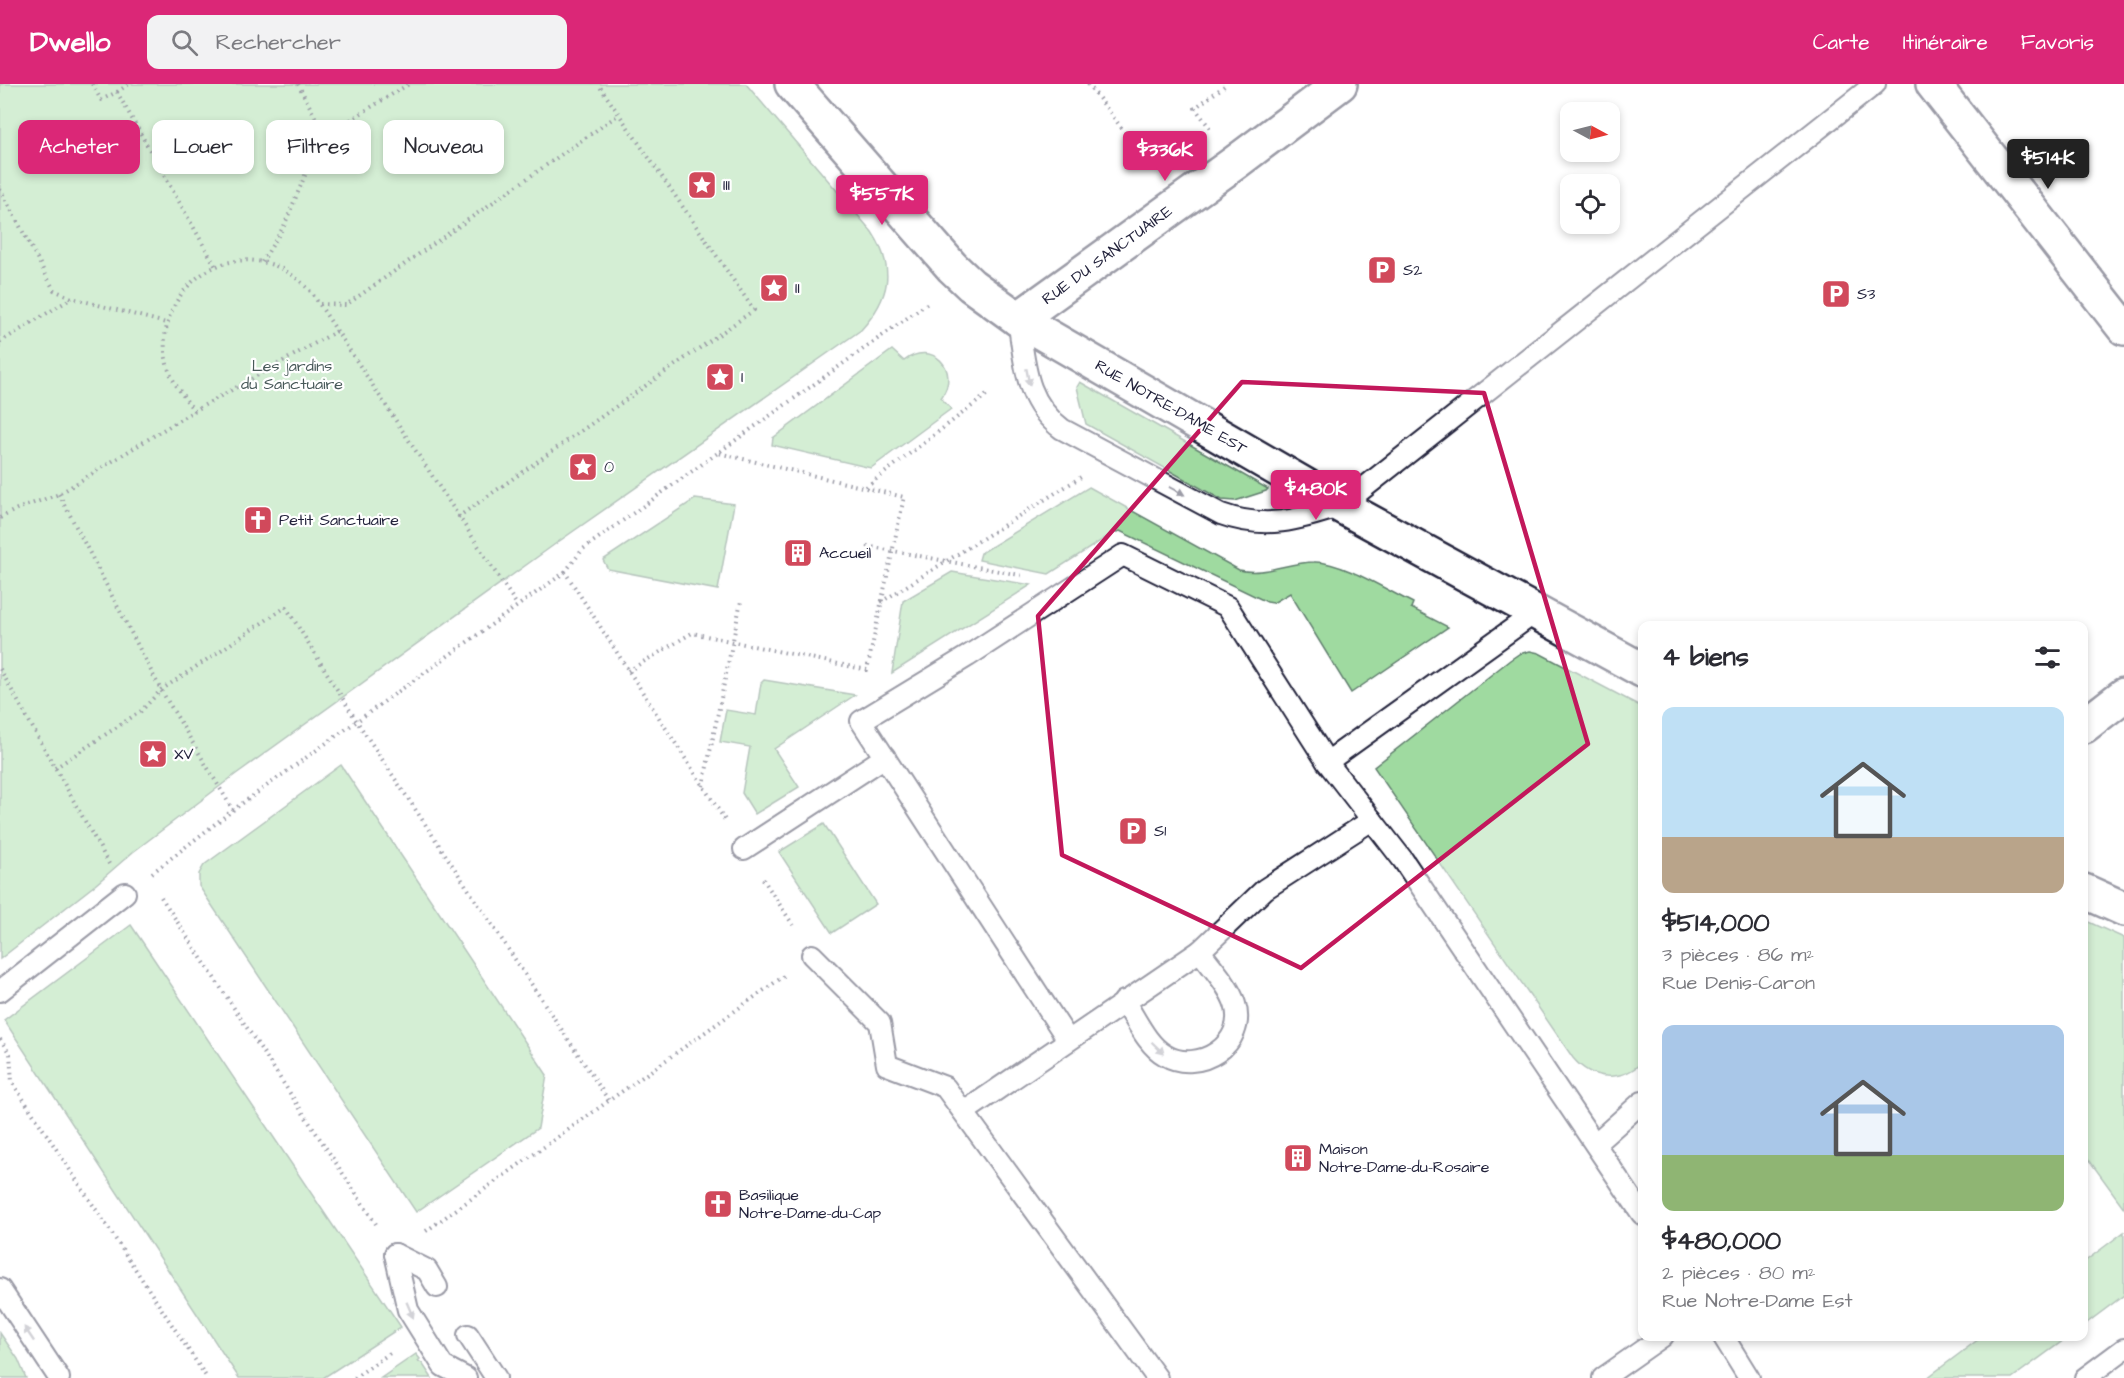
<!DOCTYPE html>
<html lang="fr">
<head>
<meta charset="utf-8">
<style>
  :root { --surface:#fff; --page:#f2f2f3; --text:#2b2b33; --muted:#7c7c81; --accent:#db2777 }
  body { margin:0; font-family:"Architects Daughter",sans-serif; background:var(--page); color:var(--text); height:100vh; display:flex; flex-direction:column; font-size:22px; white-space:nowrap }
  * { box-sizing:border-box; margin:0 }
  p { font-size:20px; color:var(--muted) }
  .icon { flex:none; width:33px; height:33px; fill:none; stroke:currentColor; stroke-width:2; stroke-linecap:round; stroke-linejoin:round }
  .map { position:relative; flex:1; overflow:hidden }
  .details { position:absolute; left:1638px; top:537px; width:450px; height:720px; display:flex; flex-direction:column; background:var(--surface); border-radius:12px; box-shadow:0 3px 9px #0003 }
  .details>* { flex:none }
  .top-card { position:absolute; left:18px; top:36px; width:570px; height:54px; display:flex; gap:12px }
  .needle { width:39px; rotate:97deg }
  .tools { position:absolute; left:1560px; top:18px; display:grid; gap:12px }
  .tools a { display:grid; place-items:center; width:60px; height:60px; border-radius:12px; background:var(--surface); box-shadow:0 3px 9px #0003; font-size:30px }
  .price { position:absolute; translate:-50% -51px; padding:0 14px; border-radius:6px; background:var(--accent); color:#fff; font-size:20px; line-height:39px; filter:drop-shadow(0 2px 3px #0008) }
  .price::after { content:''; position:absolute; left:50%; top:36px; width:18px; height:14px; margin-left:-9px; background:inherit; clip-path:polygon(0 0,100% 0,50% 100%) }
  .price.active { background:#222; color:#fff }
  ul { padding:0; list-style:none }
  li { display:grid; align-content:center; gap:12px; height:318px; padding:0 24px }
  li span { display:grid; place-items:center; height:186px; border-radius:12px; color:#555 }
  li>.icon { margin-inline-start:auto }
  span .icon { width:108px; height:108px; fill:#fffc; stroke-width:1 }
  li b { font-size:26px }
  h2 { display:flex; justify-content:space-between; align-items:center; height:72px; padding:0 24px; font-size:26px }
  .pill { padding:0 21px; border-radius:12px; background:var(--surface); box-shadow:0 3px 9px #0003; font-size:21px; line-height:54px }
  .pill.active { background:var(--accent); color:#fff }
  header { display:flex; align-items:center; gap:36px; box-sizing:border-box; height:84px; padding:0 30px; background:var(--accent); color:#fff }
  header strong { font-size:28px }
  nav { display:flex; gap:33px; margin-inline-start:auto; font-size:21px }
  .search { width:420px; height:54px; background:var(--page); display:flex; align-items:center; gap:15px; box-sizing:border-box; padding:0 21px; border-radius:12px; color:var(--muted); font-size:22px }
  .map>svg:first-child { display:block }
  .green { fill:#9fdaa0; stroke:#607e6e; stroke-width:1.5 }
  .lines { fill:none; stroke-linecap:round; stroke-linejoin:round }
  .lane-casing { stroke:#22223b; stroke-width:24 }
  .street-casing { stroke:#22223b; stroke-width:38 }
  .secondary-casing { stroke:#22223b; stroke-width:38 }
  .path { stroke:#22223b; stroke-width:4; stroke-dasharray:1.5 4.5; stroke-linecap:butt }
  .lane { stroke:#fff; stroke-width:20 }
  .street { stroke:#fff; stroke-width:33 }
  .secondary { stroke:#fff; stroke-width:33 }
  .oneway { fill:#9c9ca7 }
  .marked { fill:none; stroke:#c2185b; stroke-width:4.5; stroke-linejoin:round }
  .labels { text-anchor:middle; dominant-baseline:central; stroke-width:4.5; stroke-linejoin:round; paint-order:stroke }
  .poi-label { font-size:16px; fill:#22223b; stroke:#fff; text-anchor:start }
  .street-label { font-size:16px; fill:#22223b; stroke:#fff }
  .park-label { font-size:16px; fill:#485959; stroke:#fff }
</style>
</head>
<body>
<header>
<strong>Dwello</strong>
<div class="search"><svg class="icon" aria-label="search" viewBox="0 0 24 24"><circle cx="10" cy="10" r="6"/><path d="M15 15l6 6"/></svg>Rechercher</div>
<nav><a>Carte</a><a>Itinéraire</a><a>Favoris</a></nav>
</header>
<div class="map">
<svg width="2124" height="1294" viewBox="0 0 2124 1294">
  <rect width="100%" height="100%" fill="#fff"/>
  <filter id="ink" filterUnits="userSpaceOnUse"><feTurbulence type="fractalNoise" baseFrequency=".0167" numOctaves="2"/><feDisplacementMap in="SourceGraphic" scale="12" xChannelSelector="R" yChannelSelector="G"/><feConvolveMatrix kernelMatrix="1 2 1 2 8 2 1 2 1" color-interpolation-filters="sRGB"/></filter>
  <g filter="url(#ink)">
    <g class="green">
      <path d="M 0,0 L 746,0 L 872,148 C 896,185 890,214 861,246 L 558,458 L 236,690 L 133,768 L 95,801 L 0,875 Z"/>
      <path d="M 892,266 L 904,277 C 931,255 962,285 941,314 L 951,325 L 871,384 L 772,361 L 773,354 Z"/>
      <path d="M 1080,298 L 1268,405 L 1266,407 L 1235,417 L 1222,416 L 1086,340 L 1077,303 Z"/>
      <path d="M 1089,403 L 1239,486 C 1265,492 1288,478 1314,478 C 1341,477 1388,507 1413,519 L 1411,524 L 1448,543 L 1351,609 L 1290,509 L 1273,519 L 1267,518 L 1120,447 L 1113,449 L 1049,490 L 979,476 L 981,469 Z"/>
      <path d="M 695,415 L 734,420 L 718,506 L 608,485 L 603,476 Z"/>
      <path d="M 952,488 L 1031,501 L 892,589 L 903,517 Z"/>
      <path d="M 1530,567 L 1539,569 L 1642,623 L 1642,978 C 1622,998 1592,997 1573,974 L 1374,683 L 1510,576 L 1519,570 Z"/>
      <path d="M 764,596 L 855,611 L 774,665 L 799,703 L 755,730 L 742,709 L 750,663 L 720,658 L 726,626 L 756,631 L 761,599 Z"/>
      <path d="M 341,681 L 547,991 L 538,1044 L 416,1128 L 199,802 L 199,790 L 204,781 Z"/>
      <path d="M 824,740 L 876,820 L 832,849 L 779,768 Z"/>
      <path d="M 2084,836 L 2124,854 L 2124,1124 L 2084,1069 Z"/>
      <path d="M 131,841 L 401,1243 L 323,1294 L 239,1294 L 4,936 Z"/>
      <path d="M 2124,1148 L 2124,1211 L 2084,1241 L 2084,1178 Z"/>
      <path d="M 0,1249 L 18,1275 L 26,1294 L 0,1294 Z"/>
      <path d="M 1983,1252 L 2068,1252 L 2068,1253 L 2012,1294 L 1927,1294 Z"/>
      <path d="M 416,1270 L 420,1275 L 418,1277 L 422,1279 L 432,1294 L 381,1294 Z"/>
    </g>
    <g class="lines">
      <g class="lane-casing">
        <g id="lane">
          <path d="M 1018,235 C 1025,278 1024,317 1062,345 L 1221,430 C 1265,446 1299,436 1341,422 L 1875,0"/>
          <path d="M 1327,678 L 1536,528"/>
          <path d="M 744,765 L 885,673"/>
          <path d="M 812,871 L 880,939 L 887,981 L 945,1003 L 1157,1294"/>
          <path d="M 0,907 L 125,809"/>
          <path d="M 1124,917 C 1136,935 1147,961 1165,971 C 1198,991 1248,960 1235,920 C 1229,901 1211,883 1200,867"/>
          <path d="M 1068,956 L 861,637 L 968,572 L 1123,471 L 1228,523 L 1327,678 L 1403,776 L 1642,1130"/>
          <path d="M 964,1028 L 1200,867 L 1265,805 L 1372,736"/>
          <path d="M 1596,1059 L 1642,1018"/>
          <path d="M 395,1170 L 408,1226 L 443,1282 L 466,1294"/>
          <path d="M 395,1170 L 427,1186 L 437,1203"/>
          <path d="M 0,1205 L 59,1294"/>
          <path d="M 468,1251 L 496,1294"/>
          <path d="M 1723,1252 L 1749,1294"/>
          <path d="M 1603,1294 L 1663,1252"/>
          <path d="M 2085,1294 L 2124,1265"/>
        </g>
      </g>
      <g class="street-casing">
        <g id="street">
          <path d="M 1933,0 L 2124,244"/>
          <path d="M 1018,235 L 1236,78 L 1340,0"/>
          <path d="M 2084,642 L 2124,611"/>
        </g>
      </g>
      <g class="secondary-casing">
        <g id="secondary">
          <path d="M 792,0 L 952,183 L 971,201 L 1018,235 L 1341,422 L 1642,586"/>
          <path d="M 2084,807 L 2124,825"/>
        </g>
      </g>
      <g class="path">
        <path d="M 92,0 L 101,16 L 117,8 L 216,183"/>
        <path d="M 298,0 L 323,48"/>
        <path d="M 1088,0 L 1153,85"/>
        <path d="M 117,8 L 129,0"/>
        <path d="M 1210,44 L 1195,24 L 1227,0"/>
        <path d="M 0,105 L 54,206 L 72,214 L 166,239"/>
        <path d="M 262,178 L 284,142 L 323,48 L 342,41 L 409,0"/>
        <path d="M 320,220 L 346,221 L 618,31"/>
        <path d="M 0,258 L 72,214"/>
        <path d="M 194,327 C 183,311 169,295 166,275 C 156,220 205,166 262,178 C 283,182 298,194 312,209 L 517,521"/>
        <path d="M 866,403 L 989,309"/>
        <path d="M 59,410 L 161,606 L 233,726"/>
        <path d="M 458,433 L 754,226 L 598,0"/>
        <path d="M 0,434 L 17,425 L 59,410 L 194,327 L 337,247"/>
        <path d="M 867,462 L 1025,492"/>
        <path d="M 565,488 L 583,465 L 928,219"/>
        <path d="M 881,518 L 1081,393"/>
        <path d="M 0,585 L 109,780"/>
        <path d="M 628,587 L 692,549 L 867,586 L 904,413 L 718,369"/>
        <path d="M 55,684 L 141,627 L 161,606 L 286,523 L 356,636 L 609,1017"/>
        <path d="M 703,702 L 741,517"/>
        <path d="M 152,789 L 233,726 L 565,488 L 725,736"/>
        <path d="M 763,795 L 793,841"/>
        <path d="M 161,813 L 376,1140"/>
        <path d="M 0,955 L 10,970 L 12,998 L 207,1294"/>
        <path d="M 426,1147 L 784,892"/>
        <path d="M 354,1294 L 393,1267"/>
      </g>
      <use href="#lane" class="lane"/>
      <use href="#street" class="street"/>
      <use href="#secondary" class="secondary"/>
    </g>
    <defs><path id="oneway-solid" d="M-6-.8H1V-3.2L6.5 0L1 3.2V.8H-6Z" transform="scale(1.5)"/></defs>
    <g class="oneway">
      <use href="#oneway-solid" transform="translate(1028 293) rotate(79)"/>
      <use href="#oneway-solid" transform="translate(1177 407) rotate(28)"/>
      <use href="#oneway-solid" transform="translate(1158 964) rotate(44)"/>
      <use href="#oneway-solid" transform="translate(410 1226) rotate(67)"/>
      <use href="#oneway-solid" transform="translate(29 1250) rotate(-124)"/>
    </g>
  </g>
  <path d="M0 0H2124V1294H0ZM 1242,298 L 1484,309 L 1588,660 L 1301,884 L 1062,771 L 1038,532 Z" fill="#fff" fill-opacity=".55" fill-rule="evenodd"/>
  <path class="marked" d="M 1242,298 L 1484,309 L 1588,660 L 1301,884 L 1062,771 L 1038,532 Z"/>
  <defs>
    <g id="sight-square" transform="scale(1.5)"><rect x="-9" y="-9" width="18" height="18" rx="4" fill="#d1495b" stroke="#fff"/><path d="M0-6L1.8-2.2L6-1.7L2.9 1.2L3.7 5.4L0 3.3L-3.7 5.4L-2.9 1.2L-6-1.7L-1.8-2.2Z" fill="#fff"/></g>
    <g id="parking-square" transform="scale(1.5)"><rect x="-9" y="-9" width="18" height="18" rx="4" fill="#d1495b" stroke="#fff"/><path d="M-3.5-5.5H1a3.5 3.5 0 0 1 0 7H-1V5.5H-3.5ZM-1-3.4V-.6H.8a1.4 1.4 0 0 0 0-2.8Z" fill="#fff"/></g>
    <g id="church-square" transform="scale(1.5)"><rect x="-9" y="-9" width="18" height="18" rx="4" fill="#d1495b" stroke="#fff"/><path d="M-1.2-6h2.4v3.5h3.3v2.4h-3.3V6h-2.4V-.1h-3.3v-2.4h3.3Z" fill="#fff"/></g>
    <g id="building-square" transform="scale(1.5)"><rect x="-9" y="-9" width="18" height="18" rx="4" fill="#d1495b" stroke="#fff"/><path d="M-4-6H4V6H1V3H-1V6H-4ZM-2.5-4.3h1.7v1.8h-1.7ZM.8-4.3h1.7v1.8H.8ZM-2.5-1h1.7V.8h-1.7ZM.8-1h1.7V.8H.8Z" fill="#fff"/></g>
  </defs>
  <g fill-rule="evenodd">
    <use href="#sight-square" x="702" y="101"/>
    <use href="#parking-square" x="1382" y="186"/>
    <use href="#sight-square" x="774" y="204"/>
    <use href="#parking-square" x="1836" y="210"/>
    <use href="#sight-square" x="720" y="293"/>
    <use href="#sight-square" x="583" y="383"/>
    <use href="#church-square" x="258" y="436"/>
    <use href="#building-square" x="798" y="469"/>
    <use href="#sight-square" x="153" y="670"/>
    <use href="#parking-square" x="1133" y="747"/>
    <use href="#building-square" x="1298" y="1074"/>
    <use href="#church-square" x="718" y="1120"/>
  </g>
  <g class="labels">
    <g class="poi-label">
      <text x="723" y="101">III</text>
      <text x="1403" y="186">S2</text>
      <text x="795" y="204">II</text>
      <text x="1857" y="210">S3</text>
      <text x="741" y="293">I</text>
      <text x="604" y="383">0</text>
      <text x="279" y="436">Petit Sanctuaire</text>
      <text x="819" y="469">Accueil</text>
      <text x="174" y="670">XV</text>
      <text x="1154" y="747">S1</text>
      <text x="1319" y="1065">Maison<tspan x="1319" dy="18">Notre-Dame-du-Rosaire</tspan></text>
      <text x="739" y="1111">Basilique<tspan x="739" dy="18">Notre-Dame-du-Cap</tspan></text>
    </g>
    <g class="street-label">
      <text transform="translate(1107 171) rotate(-36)">RUE DU SANCTUAIRE</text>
      <text transform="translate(1171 323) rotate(30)">RUE NOTRE-DAME EST</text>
    </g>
    <g class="park-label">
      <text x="292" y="282">Les jardins<tspan x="292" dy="18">du Sanctuaire</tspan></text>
    </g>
  </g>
</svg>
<div class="tools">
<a><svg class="needle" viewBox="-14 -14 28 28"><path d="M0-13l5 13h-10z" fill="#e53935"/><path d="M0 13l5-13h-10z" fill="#7c7c81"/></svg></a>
<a><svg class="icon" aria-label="locate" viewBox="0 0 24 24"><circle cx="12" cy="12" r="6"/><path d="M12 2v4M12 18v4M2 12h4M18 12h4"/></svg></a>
</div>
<b class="price" style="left:1165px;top:98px">$336K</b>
<b class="price active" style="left:2048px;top:106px">$514K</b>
<b class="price" style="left:882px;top:142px">$557K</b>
<b class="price" style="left:1316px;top:437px">$480K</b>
<div class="top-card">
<a class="pill active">Acheter</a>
<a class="pill">Louer</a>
<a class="pill">Filtres</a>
<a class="pill">Nouveau</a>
</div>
<section class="details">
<h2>4 biens<svg class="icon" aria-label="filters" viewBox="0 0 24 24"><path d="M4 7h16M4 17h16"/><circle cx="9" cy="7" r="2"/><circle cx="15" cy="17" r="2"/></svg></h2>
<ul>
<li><span style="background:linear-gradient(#bfe0f5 70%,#b9a48a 0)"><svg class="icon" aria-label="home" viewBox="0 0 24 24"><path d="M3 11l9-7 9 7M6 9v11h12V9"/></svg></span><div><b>$514,000</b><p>3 pièces · 86 m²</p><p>Rue Denis-Caron</p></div></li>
<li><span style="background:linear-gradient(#a9c7e8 70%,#8fb573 0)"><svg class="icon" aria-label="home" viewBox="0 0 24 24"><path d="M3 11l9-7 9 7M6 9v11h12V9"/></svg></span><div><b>$480,000</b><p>2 pièces · 80 m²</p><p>Rue Notre-Dame Est</p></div></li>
</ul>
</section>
</div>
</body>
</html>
